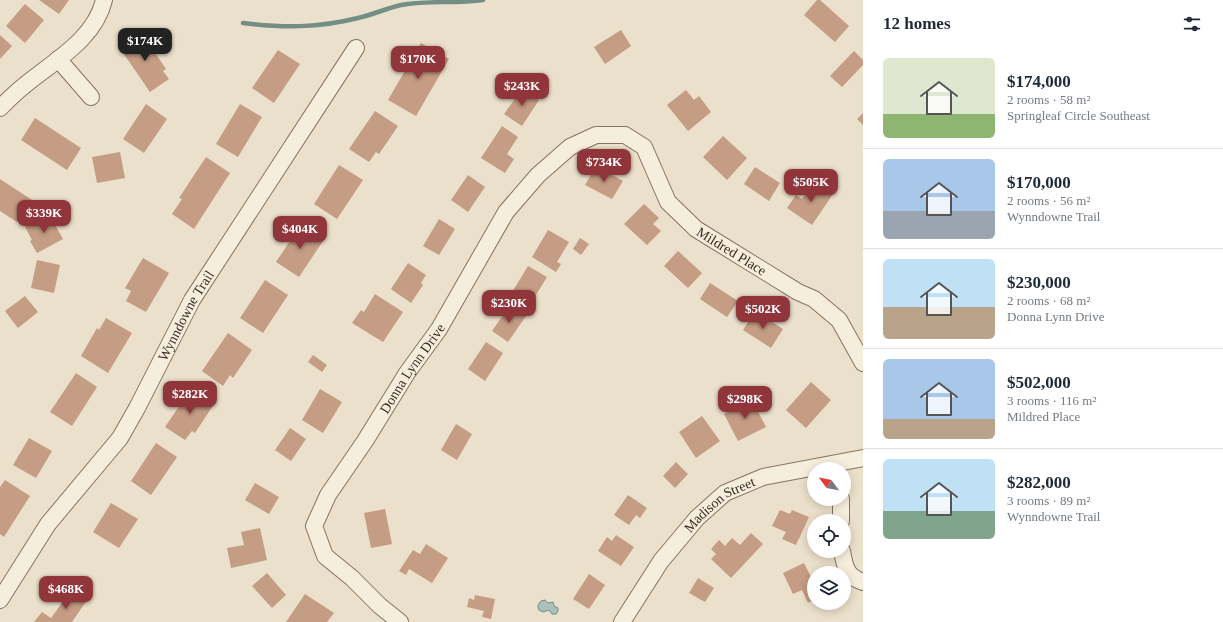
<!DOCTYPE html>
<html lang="en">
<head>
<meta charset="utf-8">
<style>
  :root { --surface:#fff; --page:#f2f2f3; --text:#1f2937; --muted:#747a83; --line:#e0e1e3; --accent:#90363b }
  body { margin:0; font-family:Georgia,serif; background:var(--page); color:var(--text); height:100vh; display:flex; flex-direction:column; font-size:15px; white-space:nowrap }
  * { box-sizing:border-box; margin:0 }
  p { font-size:13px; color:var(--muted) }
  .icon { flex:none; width:22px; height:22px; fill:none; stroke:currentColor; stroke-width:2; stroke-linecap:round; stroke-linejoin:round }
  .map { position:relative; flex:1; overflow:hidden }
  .details { display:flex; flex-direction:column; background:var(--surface); width:360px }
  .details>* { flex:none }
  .needle { width:26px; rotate:302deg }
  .buttons { position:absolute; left:807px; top:462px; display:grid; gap:8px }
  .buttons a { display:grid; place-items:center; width:44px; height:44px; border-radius:50%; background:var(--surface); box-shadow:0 2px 10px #0003; font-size:20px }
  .price { position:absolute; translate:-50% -34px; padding:0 9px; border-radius:8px; background:var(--accent); color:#fff; font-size:13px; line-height:26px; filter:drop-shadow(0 1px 2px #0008) }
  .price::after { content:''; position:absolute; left:50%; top:24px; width:12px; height:9px; margin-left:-6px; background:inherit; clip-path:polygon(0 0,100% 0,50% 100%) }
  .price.active { background:#222; color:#fff }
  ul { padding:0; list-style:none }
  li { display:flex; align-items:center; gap:12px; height:100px; padding:0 20px }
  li+li { border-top:1px solid var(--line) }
  li span { display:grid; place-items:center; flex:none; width:112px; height:80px; border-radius:6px; color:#555 }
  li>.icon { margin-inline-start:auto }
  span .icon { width:48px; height:48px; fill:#fffc; stroke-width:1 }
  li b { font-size:17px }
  h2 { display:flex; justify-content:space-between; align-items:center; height:48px; padding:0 20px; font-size:17px }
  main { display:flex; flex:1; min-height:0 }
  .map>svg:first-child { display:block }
  .water { fill:#abc0b9; stroke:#728e85 }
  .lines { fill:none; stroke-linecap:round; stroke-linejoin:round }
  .stream { stroke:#728e85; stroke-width:4.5 }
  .building { fill:#c59c84 }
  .street-casing { stroke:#867360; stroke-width:18 }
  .street { stroke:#f6eedd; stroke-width:16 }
  .labels { text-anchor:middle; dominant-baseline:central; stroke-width:3; stroke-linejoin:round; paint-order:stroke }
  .street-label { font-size:14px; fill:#382c22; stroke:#f3eada }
</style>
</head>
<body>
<main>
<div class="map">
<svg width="863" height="622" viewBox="0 0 863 622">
  <rect width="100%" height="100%" fill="#ebe0cb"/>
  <path class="water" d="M 545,600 L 548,603 L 553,602 L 554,606 L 558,608 L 558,611 L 556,614 L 552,614 L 549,610 L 543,612 L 539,610 C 537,606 538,604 541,601 Z"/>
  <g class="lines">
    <path class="stream" d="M 243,23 C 284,28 318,28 358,18 C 372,15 387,8 401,5 C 429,0 456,4 483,0"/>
  </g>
  <g class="building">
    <path d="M 39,0 L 69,0 L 59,14 Z"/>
    <path d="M 817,0 L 820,0 L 849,26 L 835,42 L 804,15 Z"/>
    <path d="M 25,4 L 44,20 L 25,43 L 6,26 Z"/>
    <path d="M 621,30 L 631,46 L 605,64 L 594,47 Z"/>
    <path d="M 141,32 L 166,69 L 163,71 L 169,79 L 150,92 L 119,47 Z"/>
    <path d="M 0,35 L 12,46 L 0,59 Z"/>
    <path d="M 421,43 L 449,59 L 416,116 L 388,100 Z"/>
    <path d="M 278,50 L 300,64 L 274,103 L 252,88 Z"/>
    <path d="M 854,51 L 863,60 L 863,65 L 842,87 L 830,76 Z"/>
    <path d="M 522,89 L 539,100 L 522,126 L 504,114 Z"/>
    <path d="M 686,90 L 694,100 L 699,96 L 711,112 L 688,131 L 667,105 Z"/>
    <path d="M 146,104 L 167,119 L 144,153 L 123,139 Z"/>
    <path d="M 240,104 L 262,117 L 238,157 L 216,144 Z"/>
    <path d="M 375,111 L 398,126 L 379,154 L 376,152 L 369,162 L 349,149 Z"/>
    <path d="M 863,113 L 863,125 L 857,119 Z"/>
    <path d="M 35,118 L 81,148 L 67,170 L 21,140 Z"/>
    <path d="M 502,126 L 518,137 L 507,154 L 514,159 L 505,173 L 481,158 Z"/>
    <path d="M 723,136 L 747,158 L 727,180 L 703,157 Z"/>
    <path d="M 120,152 L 125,178 L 97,183 L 92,157 Z"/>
    <path d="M 206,157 L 230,173 L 194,229 L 172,214 L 182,199 L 179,198 Z"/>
    <path d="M 339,165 L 363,180 L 337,219 L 314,204 Z"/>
    <path d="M 596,166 L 623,181 L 612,199 L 585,185 Z"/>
    <path d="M 755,167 L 780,183 L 769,201 L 744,184 Z"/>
    <path d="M 468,175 L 485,187 L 468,212 L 451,200 Z"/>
    <path d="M 0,179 L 32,200 L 17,222 L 0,211 Z"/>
    <path d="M 825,184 L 835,191 L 812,225 L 787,208 L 796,195 L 802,199 L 812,185 L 821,191 Z"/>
    <path d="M 644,204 L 659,218 L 653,224 L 661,231 L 647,245 L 624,224 Z"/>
    <path d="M 49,214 L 63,239 L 37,253 L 30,241 L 32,240 L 25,227 Z"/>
    <path d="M 439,219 L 455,229 L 439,255 L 423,246 Z"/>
    <path d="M 302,223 L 325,238 L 299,277 L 276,262 Z"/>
    <path d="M 548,230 L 569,242 L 557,262 L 561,264 L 556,272 L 532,257 Z"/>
    <path d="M 580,238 L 589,244 L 581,255 L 573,249 Z"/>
    <path d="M 678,251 L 702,273 L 688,288 L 664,266 Z"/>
    <path d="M 143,258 L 169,273 L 146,312 L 126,301 L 131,291 L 125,288 Z"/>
    <path d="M 37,260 L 60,265 L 54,293 L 31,288 Z"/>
    <path d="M 408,263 L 426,275 L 421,283 L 423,285 L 411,303 L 391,289 Z"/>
    <path d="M 528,266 L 547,277 L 534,298 L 533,297 L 528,304 L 511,294 Z"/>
    <path d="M 265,280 L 288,295 L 263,333 L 240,318 Z"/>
    <path d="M 710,283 L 738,301 L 727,317 L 700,299 Z"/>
    <path d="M 375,294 L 403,312 L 383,342 L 352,323 L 361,310 L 364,312 Z"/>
    <path d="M 25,296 L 38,312 L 18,328 L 5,311 Z"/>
    <path d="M 510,305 L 526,316 L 508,342 L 492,331 Z"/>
    <path d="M 755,311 L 783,329 L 771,348 L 743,330 Z"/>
    <path d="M 106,318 L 132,333 L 108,373 L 81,356 L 97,328 L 99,330 Z"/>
    <path d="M 228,333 L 252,350 L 233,378 L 230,375 L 223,386 L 202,371 Z"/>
    <path d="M 486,342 L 503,353 L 485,381 L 468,369 Z"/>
    <path d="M 313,355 L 327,365 L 322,372 L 308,362 Z"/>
    <path d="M 76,373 L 97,387 L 72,426 L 50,412 Z"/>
    <path d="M 811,382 L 831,400 L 806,428 L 786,410 Z"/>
    <path d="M 191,389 L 214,404 L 195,433 L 192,431 L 185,440 L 165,427 Z"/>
    <path d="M 320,389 L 342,402 L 323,433 L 302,420 Z"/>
    <path d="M 752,400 L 766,427 L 738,441 L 724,414 Z"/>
    <path d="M 702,416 L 720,441 L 696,458 L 679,432 Z"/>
    <path d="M 456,424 L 472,434 L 457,460 L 441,450 Z"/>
    <path d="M 290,428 L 306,439 L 291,461 L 275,450 Z"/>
    <path d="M 29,438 L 52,451 L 36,478 L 13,465 Z"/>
    <path d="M 156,443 L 177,457 L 151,495 L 131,481 Z"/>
    <path d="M 676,462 L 688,474 L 675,488 L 663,476 Z"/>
    <path d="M 5,480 L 30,496 L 4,537 L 0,534 L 0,487 Z"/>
    <path d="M 255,483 L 279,497 L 269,514 L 245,500 Z"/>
    <path d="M 628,495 L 647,508 L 640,518 L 636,515 L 629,525 L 614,515 Z"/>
    <path d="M 111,503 L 138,519 L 119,548 L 93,532 Z"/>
    <path d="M 385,509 L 392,544 L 371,548 L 364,513 Z"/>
    <path d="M 780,510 L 790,514 L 792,510 L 809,517 L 796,545 L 782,539 L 786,532 L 772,526 Z"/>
    <path d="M 260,528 L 267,560 L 231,568 L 227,548 L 244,545 L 241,532 Z"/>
    <path d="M 751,533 L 763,544 L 731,578 L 711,559 L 716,554 L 711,549 L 719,540 L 725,546 L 732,538 L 740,545 Z"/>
    <path d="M 616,535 L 634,547 L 621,566 L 598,551 L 607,537 L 612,541 Z"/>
    <path d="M 426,544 L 448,558 L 432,583 L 409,569 L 406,575 L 399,571 L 413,550 L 420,554 Z"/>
    <path d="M 804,563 L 814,583 L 814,600 L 808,603 L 802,590 L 793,594 L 783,573 Z"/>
    <path d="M 267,573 L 286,595 L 272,608 L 252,586 Z"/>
    <path d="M 589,574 L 605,585 L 589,609 L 573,599 Z"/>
    <path d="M 698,578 L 714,588 L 705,602 L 689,593 Z"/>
    <path d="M 72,589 L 87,600 L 72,622 L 34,622 L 42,612 L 51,618 Z"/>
    <path d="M 305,594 L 334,613 L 327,622 L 286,622 Z"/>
    <path d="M 475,595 L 495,599 L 491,619 L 482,617 L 484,611 L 467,607 L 469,598 L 474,600 Z"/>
  </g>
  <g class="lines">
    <g class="street-casing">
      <g id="street">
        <path d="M 58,59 L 91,97"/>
        <path d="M 0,108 C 8,100 16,92 25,85 C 54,61 95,39 104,0"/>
        <path d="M 841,499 L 841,521"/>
        <path d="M 842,551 C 845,567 846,576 863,582"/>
        <path id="s1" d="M 0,600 L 48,524 L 120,438 L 137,408 L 192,300 L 356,48"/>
        <path id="s2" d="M 400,622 L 380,606 L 352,578 L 325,556 L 314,526 L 328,495 L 365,441 L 407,373 L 439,329 L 506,212 L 538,175 L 570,147 L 596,135 L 625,135 L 644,147 L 668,202 L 696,229 L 798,292 L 814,299 L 839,320 L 863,363"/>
        <path id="s3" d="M 622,622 L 661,561 L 697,518 L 725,493 L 763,477 L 863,458"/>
      </g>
    </g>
    <use href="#street" class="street"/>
  </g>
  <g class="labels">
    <g class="street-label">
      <text stroke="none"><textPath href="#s2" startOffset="813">Mildred Place</textPath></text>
      <text stroke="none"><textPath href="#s1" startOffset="341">Wynndowne Trail</textPath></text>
      <text stroke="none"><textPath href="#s2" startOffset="318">Donna Lynn Drive</textPath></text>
      <text stroke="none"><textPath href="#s3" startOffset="155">Madison Street</textPath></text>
    </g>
  </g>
</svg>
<div class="buttons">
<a><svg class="needle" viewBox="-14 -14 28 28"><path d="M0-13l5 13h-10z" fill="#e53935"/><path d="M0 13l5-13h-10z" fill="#747a83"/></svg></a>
<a><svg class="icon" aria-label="locate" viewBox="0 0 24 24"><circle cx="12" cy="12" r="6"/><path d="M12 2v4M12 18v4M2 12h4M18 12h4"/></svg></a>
<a><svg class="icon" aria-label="layers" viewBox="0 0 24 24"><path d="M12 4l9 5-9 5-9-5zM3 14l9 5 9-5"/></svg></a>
</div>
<b class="price active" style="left:145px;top:62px">$174K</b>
<b class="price" style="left:418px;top:80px">$170K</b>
<b class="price" style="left:522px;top:107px">$243K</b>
<b class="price" style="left:604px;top:183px">$734K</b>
<b class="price" style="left:811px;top:203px">$505K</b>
<b class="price" style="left:44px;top:234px">$339K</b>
<b class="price" style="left:300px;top:250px">$404K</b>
<b class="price" style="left:509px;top:324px">$230K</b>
<b class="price" style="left:763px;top:330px">$502K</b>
<b class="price" style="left:190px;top:415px">$282K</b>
<b class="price" style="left:745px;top:420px">$298K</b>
<b class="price" style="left:66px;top:610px">$468K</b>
</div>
<section class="details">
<h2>12 homes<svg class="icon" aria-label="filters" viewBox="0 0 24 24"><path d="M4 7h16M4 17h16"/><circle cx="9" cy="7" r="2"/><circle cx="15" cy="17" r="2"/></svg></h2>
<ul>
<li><span style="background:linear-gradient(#dfe7d0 70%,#8fb573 0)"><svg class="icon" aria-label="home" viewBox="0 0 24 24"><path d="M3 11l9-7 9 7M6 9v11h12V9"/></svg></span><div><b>$174,000</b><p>2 rooms · 58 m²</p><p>Springleaf Circle Southeast</p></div></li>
<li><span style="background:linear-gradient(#a9c7e8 65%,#9aa5b1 0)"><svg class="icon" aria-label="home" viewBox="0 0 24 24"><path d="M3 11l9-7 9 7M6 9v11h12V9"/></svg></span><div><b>$170,000</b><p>2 rooms · 56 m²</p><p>Wynndowne Trail</p></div></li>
<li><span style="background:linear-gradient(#bfe0f5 60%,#b9a48a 0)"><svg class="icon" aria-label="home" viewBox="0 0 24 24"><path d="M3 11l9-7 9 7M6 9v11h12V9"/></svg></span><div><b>$230,000</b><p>2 rooms · 68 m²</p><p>Donna Lynn Drive</p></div></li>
<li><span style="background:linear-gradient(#a9c7e8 75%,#b9a48a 0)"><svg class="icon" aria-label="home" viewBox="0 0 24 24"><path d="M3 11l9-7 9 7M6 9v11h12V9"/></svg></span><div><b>$502,000</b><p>3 rooms · 116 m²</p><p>Mildred Place</p></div></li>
<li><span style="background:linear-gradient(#bfe0f5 65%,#7fa58c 0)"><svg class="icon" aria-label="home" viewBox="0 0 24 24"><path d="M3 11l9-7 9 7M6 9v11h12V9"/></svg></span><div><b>$282,000</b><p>3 rooms · 89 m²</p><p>Wynndowne Trail</p></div></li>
</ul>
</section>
</main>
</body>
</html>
